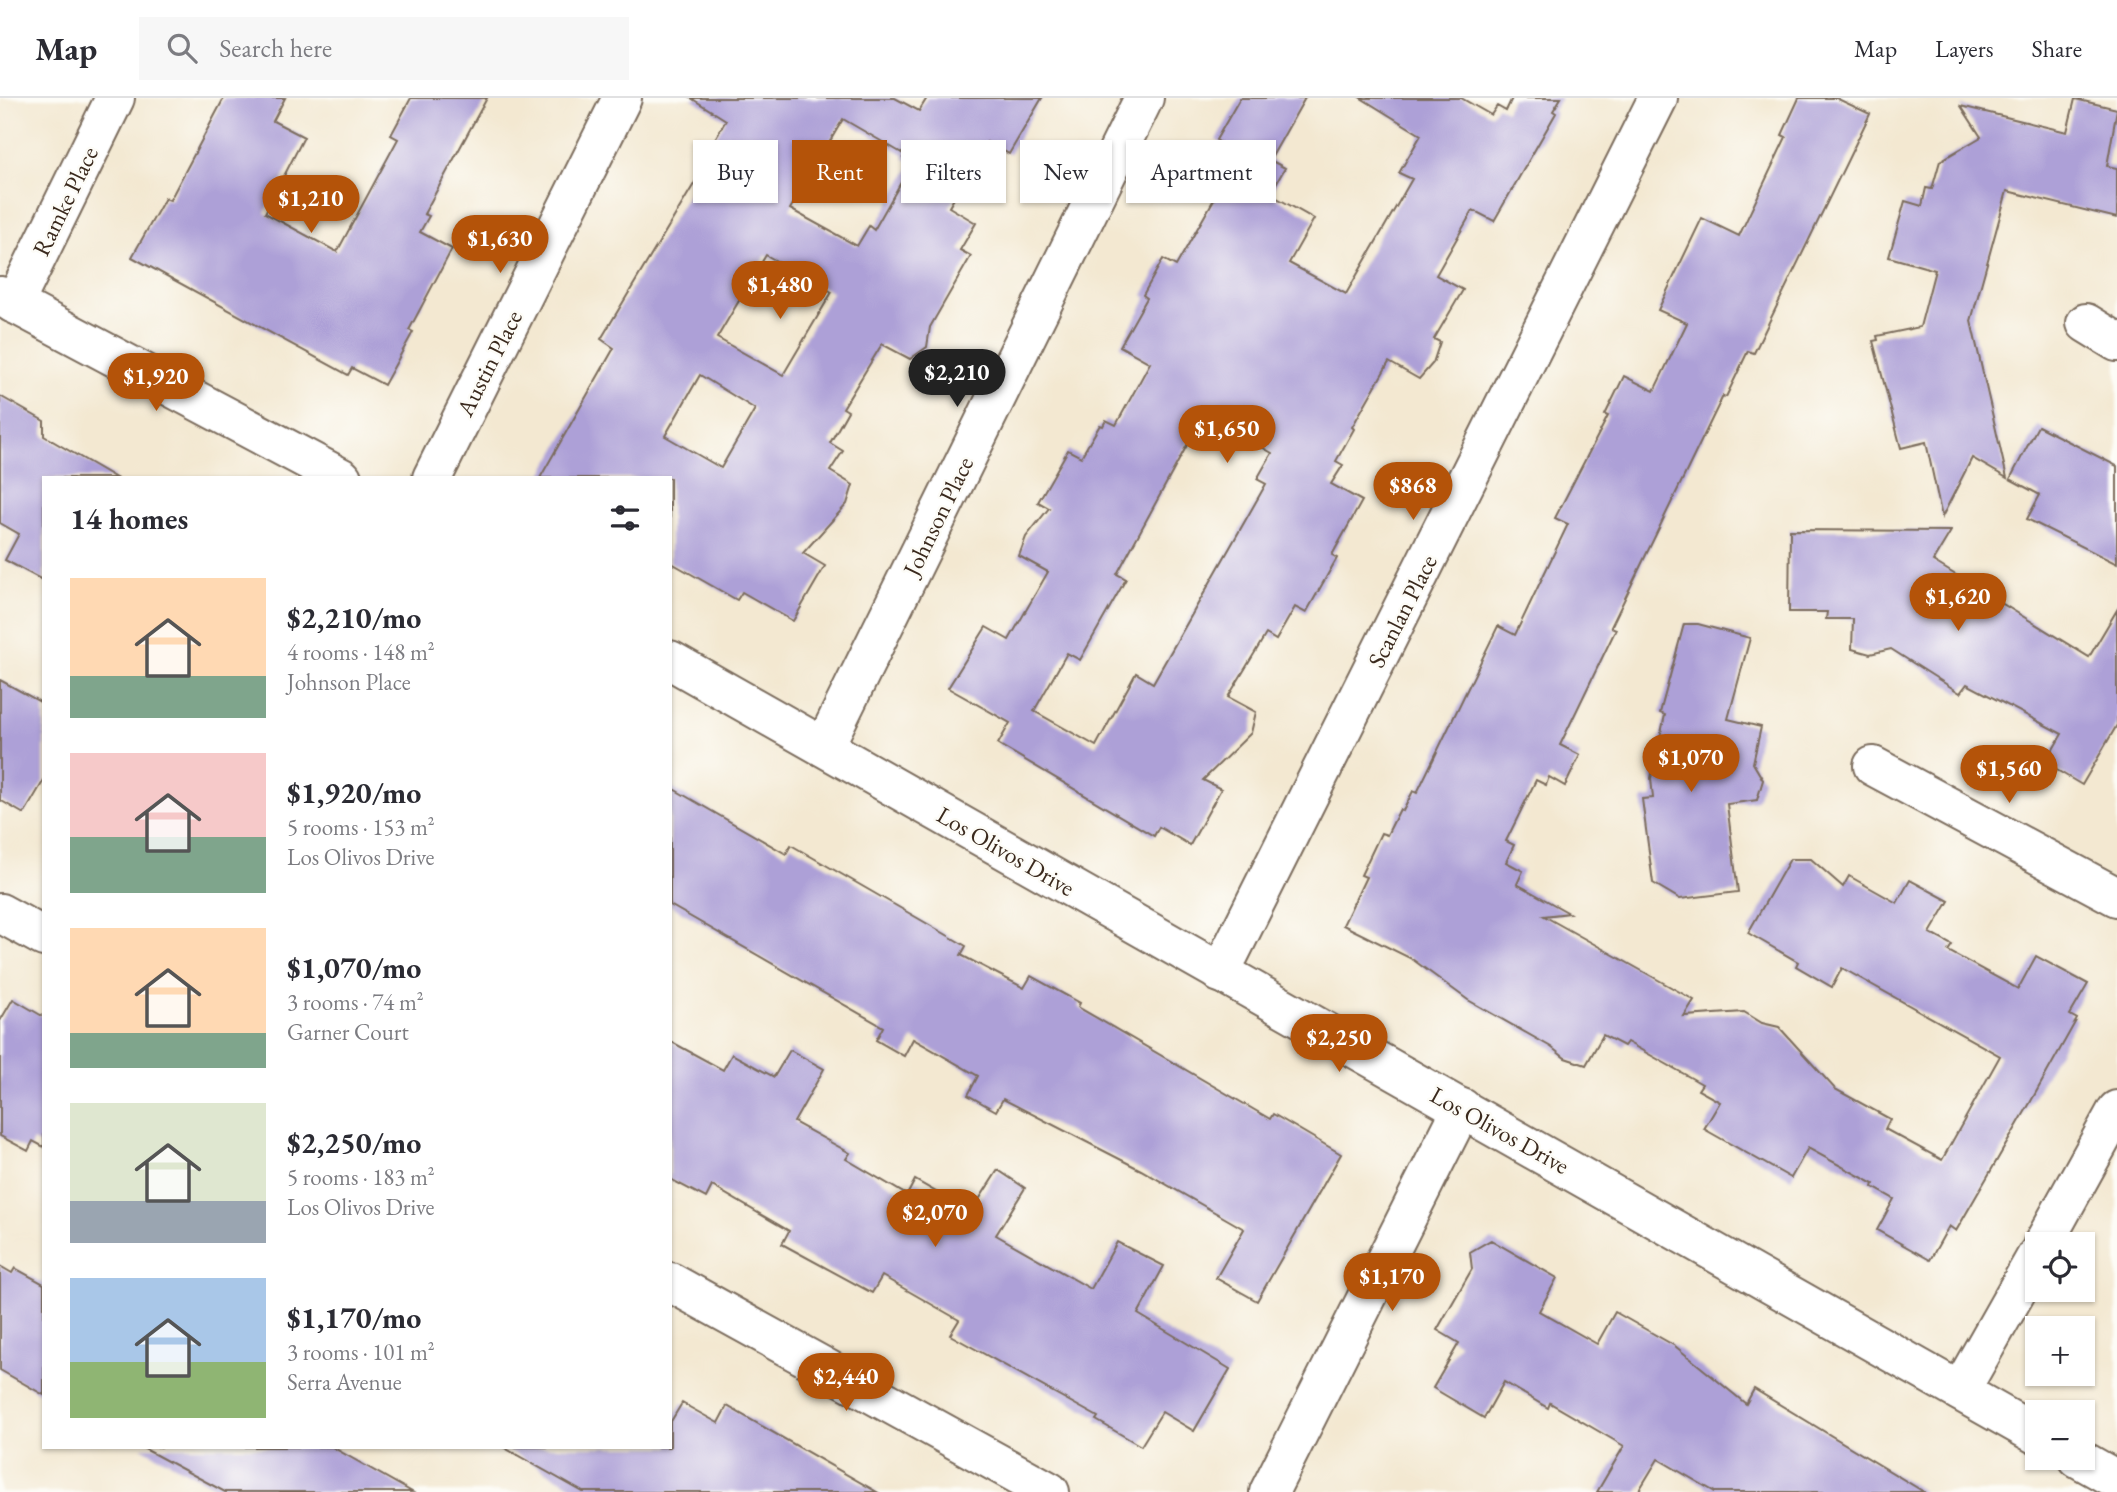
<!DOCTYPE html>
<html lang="en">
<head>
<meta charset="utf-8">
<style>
  :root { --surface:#fff; --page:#f7f7f7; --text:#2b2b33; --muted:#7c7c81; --line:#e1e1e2; --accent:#b45309 }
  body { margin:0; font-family:"EB Garamond",serif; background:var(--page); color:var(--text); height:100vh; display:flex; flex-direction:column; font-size:26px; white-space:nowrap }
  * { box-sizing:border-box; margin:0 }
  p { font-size:23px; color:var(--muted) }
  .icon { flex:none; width:38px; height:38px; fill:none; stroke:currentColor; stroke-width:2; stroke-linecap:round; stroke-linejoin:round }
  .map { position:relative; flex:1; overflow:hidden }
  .panel { position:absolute; left:42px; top:378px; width:630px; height:973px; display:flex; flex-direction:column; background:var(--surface); border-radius:0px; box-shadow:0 2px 5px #0004 }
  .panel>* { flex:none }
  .hud { position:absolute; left:693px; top:42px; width:665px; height:63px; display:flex; gap:14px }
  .tools { position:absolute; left:2025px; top:1134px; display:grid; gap:14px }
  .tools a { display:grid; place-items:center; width:70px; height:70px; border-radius:0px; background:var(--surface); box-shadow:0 2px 5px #0004; font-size:35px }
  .price { position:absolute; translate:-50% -60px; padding:0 16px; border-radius:24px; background:var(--accent); color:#fff; font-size:23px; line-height:46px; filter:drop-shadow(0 2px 4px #0008) }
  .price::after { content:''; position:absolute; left:50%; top:42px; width:21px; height:16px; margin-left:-10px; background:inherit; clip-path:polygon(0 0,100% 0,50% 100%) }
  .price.on { background:#222; color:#fff }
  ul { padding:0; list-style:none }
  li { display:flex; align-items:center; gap:21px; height:175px; padding:0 28px }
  li span { display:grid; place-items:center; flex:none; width:196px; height:140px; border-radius:0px; color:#555 }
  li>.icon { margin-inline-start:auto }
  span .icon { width:84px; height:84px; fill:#fffc; stroke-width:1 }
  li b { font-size:30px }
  h2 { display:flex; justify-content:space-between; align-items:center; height:84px; padding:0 28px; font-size:30px }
  .tag { padding:0 24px; border-radius:0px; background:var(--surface); box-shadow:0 2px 5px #0004; font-size:24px; line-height:63px }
  .tag.on { background:var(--accent); color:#fff }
  header { display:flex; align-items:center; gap:42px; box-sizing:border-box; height:98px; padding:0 35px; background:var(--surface); border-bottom:2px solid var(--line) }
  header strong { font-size:33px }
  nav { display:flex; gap:38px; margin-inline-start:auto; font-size:24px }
  .search { width:490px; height:63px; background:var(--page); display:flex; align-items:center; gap:18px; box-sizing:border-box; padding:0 24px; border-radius:0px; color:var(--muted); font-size:26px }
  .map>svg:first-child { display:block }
  .building { fill:#ada0d7; fill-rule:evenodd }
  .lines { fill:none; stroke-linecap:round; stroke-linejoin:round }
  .street-casing { stroke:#7b6c5d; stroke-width:42 }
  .street { stroke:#fff; stroke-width:38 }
  .labels { text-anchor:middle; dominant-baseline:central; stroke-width:5; stroke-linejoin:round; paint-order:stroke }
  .street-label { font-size:24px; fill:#3b2a1e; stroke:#fdfcf7 }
</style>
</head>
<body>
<header>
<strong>Map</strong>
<div class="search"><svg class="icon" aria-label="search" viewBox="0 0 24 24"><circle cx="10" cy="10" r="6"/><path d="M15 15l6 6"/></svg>Search here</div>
<nav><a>Map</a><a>Layers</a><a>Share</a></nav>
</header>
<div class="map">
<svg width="2117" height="1394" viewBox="0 0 2117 1394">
  <rect width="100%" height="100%" fill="#fdfcf7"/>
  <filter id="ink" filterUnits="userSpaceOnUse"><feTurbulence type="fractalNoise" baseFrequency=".0143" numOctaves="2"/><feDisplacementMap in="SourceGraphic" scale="14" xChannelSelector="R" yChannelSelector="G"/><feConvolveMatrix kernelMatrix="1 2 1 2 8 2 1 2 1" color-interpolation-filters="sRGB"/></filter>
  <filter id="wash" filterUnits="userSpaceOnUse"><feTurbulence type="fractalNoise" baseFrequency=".00686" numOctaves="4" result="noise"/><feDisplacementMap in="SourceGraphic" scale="28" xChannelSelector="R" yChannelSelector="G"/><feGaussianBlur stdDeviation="1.57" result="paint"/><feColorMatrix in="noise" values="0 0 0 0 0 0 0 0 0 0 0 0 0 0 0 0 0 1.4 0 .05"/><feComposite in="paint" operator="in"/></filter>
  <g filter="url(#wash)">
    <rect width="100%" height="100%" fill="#f3e8d1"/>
    <g id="blocks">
      <g class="building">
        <path d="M 224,0 L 285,0 L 273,23 L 304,39 L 265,115 L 337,154 L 398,41 L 391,37 L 411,0 L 487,0 L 424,116 L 429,118 L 420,134 L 452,151 L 409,232 L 413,234 L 384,287 L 352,270 L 348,277 L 132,159 L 165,100 L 170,102 Z"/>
        <path d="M 691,0 L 895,0 L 919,13 L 927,0 L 1042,0 L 1009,56 L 987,44 L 949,109 L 976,125 L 960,152 L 971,158 L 930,229 L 927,249 L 910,261 L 882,246 L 843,310 L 848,313 L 830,345 L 843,353 L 830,373 L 853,387 L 847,406 L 803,455 L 825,468 L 793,523 L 742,494 L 737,502 L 670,464 L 670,380 L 540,380 L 614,250 L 601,241 L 706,66 L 702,63 L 726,22 ZM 843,21 L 905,57 L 903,60 L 912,65 L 874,132 L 869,128 L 857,148 L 790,111 ZM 766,157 L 832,194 L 783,277 L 717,240 ZM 700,277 L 755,311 L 721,370 L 665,338 Z"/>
        <path d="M 1240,0 L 1305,0 L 1270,62 L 1285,70 L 1270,96 L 1314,121 L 1289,165 L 1346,196 L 1412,81 L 1399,75 L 1421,37 L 1361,0 L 1461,0 L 1491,17 L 1497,8 L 1506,13 L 1512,0 L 1561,0 L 1553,13 L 1556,15 L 1494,123 L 1473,112 L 1436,177 L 1463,192 L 1434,241 L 1440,244 L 1433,265 L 1419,281 L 1389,264 L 1352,329 L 1354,331 L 1336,363 L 1343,367 L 1331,386 L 1362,403 L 1332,457 L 1337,460 L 1306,515 L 1295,509 L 1276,542 L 1266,536 L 1228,599 L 1256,614 L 1251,635 L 1203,682 L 1221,691 L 1190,747 L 1159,729 L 1154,738 L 998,646 L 1010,625 L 948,590 L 986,529 L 1009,542 L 1048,474 L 1019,458 L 1026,439 L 1049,410 L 1038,404 L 1068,352 L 1081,359 L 1100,327 L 1103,328 L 1106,322 L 1116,327 L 1150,265 L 1120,248 L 1147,200 L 1143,197 L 1163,161 L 1176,168 L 1217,96 L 1204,88 L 1226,48 L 1216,42 ZM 1204,316 L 1272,355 L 1257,381 L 1266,386 L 1153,585 L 1136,575 L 1096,648 L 1034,613 L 1067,555 L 1080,562 L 1126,481 L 1117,476 Z"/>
        <path d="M 1799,0 L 1836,0 L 1870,16 L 1754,255 L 1748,253 L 1726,299 L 1723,298 L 1611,529 L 1616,531 L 1560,647 L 1580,657 L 1565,688 L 1549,679 L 1546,687 L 1536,682 L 1506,743 L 1514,747 L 1506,764 L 1523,773 L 1517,786 L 1569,815 L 1544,818 L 1694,902 L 1684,918 L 1744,914 L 1762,925 L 1779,929 L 1835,991 L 1890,1021 L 1885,1031 L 1942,1062 L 2000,958 L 1842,870 L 1832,889 L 1796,868 L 1798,864 L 1748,835 L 1790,761 L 1811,761 L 1843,789 L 1849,778 L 1897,805 L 1910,782 L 1949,803 L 1930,835 L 1952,847 L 1948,853 L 2018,891 L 2036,858 L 2088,886 L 2070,917 L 2077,921 L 2030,1005 L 1956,1133 L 1949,1128 L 1930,1162 L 1877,1132 L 1894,1101 L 1873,1089 L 1874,1086 L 1808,1050 L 1791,1080 L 1704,1031 L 1720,1004 L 1698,992 L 1702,986 L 1627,944 L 1624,948 L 1603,937 L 1586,967 L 1565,960 L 1551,949 L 1468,902 L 1412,861 L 1343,827 L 1366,779 L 1361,777 L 1381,735 L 1387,737 L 1400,711 L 1403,713 L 1413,693 L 1417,695 L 1498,528 L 1515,537 L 1568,426 L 1555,420 L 1608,318 L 1605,317 L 1624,278 L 1654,293 L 1687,225 L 1658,212 L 1702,120 L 1739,138 L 1786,39 L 1782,37 Z"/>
        <path d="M 2075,1 L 2117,11 L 2107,68 L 2117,70 L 2117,120 L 2007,93 L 1971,223 L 2007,380 L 1972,360 L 1942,419 L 1926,344 L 1901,350 L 1873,243 L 1878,242 L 1877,238 L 1920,229 L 1935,172 L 1889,159 L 1905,103 L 1922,108 L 1926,90 L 1932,91 L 1940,63 L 1981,39 L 1961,8 L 2067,34 Z"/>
        <path d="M 0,298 L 44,323 L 44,338 L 116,380 L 44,380 L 44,483 L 5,462 L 19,436 L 0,425 Z"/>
        <path d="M 2038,328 L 2117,368 L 2117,466 L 2027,421 L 2040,397 L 2010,381 Z"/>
        <path d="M 1790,432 L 1951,433 L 1933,463 L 2089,559 L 2117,512 L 2117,627 L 2082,687 L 2045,665 L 2062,636 L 1967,586 L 1960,595 L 1891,551 L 1870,556 L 1852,551 L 1853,521 L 1826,521 L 1827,514 L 1789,514 Z"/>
        <path d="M 1684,526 L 1698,526 L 1750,540 L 1728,621 L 1761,629 L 1753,665 L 1763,682 L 1757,702 L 1727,706 L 1738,794 L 1680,801 L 1653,785 L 1642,701 L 1653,700 L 1651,680 L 1665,617 L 1660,615 Z"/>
        <path d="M 0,582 L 44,606 L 44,682 L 24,716 L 0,702 Z"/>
        <path d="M 670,689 L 786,756 L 791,747 L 966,848 L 961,857 L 1024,890 L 1031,878 L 1080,905 L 1078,909 L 1270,1021 L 1273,1016 L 1341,1056 L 1257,1203 L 1216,1180 L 1244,1131 L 1141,1072 L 1003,1001 L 996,1013 L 968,997 L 978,978 L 913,941 L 904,958 L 876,942 L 883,929 L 670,807 Z"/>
        <path d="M 13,901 L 44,919 L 44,1049 L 33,1043 L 28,1053 L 0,1038 L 0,923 Z"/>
        <path d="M 670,943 L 723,972 L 732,956 L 774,979 L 790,952 L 824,971 L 794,1024 L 850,1055 L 846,1061 L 907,1097 L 915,1082 L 971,1114 L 998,1072 L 1025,1090 L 996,1137 L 1091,1191 L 1117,1144 L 1164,1168 L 1138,1216 L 1230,1271 L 1194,1333 L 1162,1314 L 1141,1348 L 1096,1322 L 1098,1319 L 950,1237 L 959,1222 L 882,1178 L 872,1195 L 782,1146 L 789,1133 L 712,1088 L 706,1100 L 670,1081 Z"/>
        <path d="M 1491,1142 L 1557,1180 L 1539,1213 L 1597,1246 L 1615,1214 L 1675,1248 L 1746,1306 L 1754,1291 L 1924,1394 L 1715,1394 L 1658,1361 L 1638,1394 L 1597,1394 L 1624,1348 L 1550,1305 L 1548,1310 L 1504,1284 L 1484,1320 L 1433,1290 L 1459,1245 L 1437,1232 L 1472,1171 L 1470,1154 Z"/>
        <path d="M 0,1168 L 12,1175 L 15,1170 L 44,1186 L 44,1297 L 0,1272 Z"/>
        <path d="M 682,1305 L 718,1325 L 727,1308 L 877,1394 L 583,1394 L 503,1349 L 670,1349 L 670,1325 Z"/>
        <path d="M 141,1349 L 332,1349 L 412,1394 L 225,1394 Z"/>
      </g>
    </g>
  </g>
  <g filter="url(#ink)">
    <use href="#blocks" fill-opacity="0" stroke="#7b6c5d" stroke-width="2"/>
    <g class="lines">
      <g class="street-casing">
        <g id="street">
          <path d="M 0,198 L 342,380"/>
          <path d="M 14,206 L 115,0"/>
          <path d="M 2086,225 L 2117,244"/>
          <path d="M 432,380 L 622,0"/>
          <path d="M 670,562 L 2037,1337"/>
          <path d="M 824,649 L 1144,0"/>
          <path d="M 1873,668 L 2117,799"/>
          <path d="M 0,815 L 44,839"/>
          <path d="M 1220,875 L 1658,0"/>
          <path d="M 2043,1146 L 2117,1012"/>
          <path d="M 670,1184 L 1050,1394"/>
          <path d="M 1960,1293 L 2037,1157"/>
          <path d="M 2078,1360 L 2117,1382"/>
          <path d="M 1269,1394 L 1462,1010"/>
        </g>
      </g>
      <use href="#street" class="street"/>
    </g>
  </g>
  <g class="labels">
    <g class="street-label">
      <text transform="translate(65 103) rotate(-64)">Ramke Place</text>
      <text transform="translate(489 265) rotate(-63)">Austin Place</text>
      <text transform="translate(938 418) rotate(-64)">Johnson Place</text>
      <text transform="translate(1402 513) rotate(-63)">Scanlan Place</text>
      <text transform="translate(1006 753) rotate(30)">Los Olivos Drive</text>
      <text transform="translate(1500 1032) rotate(29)">Los Olivos Drive</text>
    </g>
  </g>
</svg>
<div class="tools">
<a><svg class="icon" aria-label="locate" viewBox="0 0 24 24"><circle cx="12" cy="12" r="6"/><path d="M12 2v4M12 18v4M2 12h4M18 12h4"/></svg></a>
<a>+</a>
<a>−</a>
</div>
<b class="price" style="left:311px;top:137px">$1,210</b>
<b class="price" style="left:500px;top:177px">$1,630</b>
<b class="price" style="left:780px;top:223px">$1,480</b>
<b class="price on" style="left:957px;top:311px">$2,210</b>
<b class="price" style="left:156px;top:315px">$1,920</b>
<b class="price" style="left:1227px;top:367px">$1,650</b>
<b class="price" style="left:1413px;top:424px">$868</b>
<b class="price" style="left:1958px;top:535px">$1,620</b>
<b class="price" style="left:1691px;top:696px">$1,070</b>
<b class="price" style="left:2009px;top:707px">$1,560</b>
<b class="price" style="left:1339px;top:976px">$2,250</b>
<b class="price" style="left:935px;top:1151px">$2,070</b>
<b class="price" style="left:1392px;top:1215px">$1,170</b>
<b class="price" style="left:846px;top:1315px">$2,440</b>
<div class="hud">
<a class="tag">Buy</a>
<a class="tag on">Rent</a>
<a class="tag">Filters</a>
<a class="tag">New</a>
<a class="tag">Apartment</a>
</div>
<section class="panel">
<h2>14 homes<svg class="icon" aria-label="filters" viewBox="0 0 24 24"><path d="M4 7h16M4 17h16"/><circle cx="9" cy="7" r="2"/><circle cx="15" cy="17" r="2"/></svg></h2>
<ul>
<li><span style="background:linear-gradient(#ffd9b3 70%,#7fa58c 0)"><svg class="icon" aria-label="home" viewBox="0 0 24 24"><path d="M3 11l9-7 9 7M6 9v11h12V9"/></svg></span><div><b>$2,210/mo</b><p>4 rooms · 148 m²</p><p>Johnson Place</p></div></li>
<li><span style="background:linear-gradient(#f6c9c9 60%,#7fa58c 0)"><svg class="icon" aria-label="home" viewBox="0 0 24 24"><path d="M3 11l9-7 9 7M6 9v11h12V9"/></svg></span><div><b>$1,920/mo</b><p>5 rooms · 153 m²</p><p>Los Olivos Drive</p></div></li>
<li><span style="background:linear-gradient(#ffd9b3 75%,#7fa58c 0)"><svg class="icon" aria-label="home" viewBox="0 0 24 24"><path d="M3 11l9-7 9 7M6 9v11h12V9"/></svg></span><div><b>$1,070/mo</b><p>3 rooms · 74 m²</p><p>Garner Court</p></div></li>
<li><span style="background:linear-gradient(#dfe7d0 70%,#9aa5b1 0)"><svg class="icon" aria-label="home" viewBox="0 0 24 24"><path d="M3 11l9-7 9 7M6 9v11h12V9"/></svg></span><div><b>$2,250/mo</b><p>5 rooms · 183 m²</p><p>Los Olivos Drive</p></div></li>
<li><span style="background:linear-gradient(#a9c7e8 60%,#8fb573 0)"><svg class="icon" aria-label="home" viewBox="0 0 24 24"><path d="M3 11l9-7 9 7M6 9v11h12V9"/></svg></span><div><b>$1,170/mo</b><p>3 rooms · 101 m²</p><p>Serra Avenue</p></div></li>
</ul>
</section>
</div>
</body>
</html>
